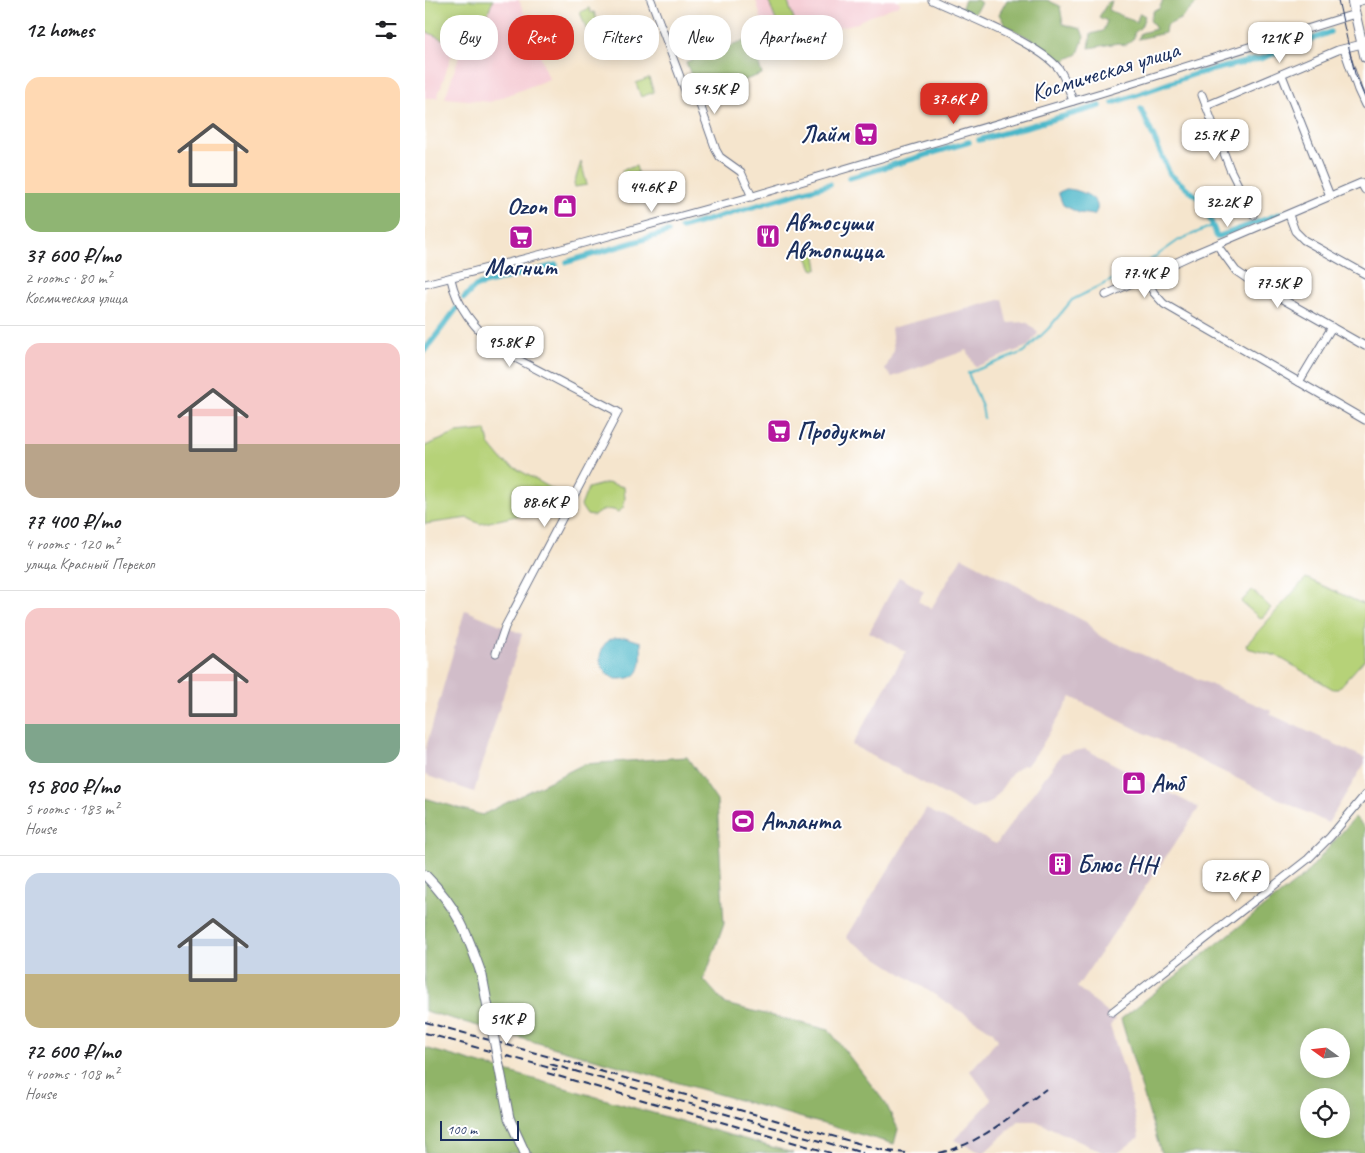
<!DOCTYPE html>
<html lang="en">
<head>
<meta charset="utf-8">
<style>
  :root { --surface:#fff; --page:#f2f2f2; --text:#202124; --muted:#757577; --line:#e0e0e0; --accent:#d93025 }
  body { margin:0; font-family:Caveat,sans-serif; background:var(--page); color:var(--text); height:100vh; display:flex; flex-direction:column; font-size:19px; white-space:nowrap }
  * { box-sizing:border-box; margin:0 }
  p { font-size:16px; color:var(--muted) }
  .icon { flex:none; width:28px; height:28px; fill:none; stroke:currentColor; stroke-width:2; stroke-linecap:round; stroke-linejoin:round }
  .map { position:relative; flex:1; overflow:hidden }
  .drawer { display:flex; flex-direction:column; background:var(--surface); width:425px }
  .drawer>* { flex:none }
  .banner { position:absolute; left:15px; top:15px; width:475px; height:45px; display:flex; gap:10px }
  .needle { width:32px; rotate:285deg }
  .fabs { position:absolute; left:875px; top:1028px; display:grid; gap:10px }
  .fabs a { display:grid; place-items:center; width:50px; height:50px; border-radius:50%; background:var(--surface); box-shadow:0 2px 12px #0003; font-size:25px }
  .scale { position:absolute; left:15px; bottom:12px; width:79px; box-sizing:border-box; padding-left:5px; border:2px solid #1b2f5e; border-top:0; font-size:14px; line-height:18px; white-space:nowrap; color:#1b2f5e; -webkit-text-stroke:4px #fff; paint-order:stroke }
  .price { position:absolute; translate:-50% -42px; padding:0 11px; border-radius:10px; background:#fff; color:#222; font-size:16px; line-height:32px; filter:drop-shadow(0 1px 2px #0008) }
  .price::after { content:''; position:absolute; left:50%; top:30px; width:15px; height:11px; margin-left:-8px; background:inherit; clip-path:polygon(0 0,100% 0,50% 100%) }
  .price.on { background:var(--accent); color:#fff }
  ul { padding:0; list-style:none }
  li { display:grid; align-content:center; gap:10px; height:265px; padding:0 25px }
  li+li { border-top:1px solid var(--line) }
  li span { display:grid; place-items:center; height:155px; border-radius:15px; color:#555 }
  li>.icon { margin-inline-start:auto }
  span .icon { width:90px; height:90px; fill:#fffc; stroke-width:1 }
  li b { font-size:21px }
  h2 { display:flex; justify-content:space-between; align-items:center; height:60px; padding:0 25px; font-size:21px }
  .pill { padding:0 18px; border-radius:20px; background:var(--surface); box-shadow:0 2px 12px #0003; font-size:18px; line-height:45px }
  .pill.on { background:var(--accent); color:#fff }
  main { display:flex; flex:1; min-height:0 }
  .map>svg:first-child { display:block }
  .built { fill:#f6cfd7 }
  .industrial { fill:#d1bdc9 }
  .green { fill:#b6d278; stroke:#68806b }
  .forest { fill:#90b468; stroke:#567263; fill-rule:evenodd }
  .water { fill:#4cb7c9; stroke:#347394 }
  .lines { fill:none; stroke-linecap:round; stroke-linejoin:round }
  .stream { stroke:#4cb7c9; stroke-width:2 }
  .canal { stroke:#4cb7c9; stroke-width:5.5 }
  .minor-casing { stroke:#676f85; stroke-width:9 }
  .major-casing { stroke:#676f85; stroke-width:11 }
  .minor { stroke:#fff; stroke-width:7 }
  .major { stroke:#fff; stroke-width:9 }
  .tram { stroke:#1b2f5e; stroke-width:1 }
  .rail { stroke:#1b2f5e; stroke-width:2; stroke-dasharray:8 4; stroke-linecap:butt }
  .major-bridge-casing { stroke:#676f85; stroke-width:11; stroke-linecap:butt }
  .major-bridge { stroke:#fff; stroke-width:9 }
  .labels { text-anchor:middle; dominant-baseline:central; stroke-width:4; stroke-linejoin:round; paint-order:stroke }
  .street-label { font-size:24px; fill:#1b2f5e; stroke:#fff }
  .poi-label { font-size:24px; font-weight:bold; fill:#1b2f5e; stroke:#fff; text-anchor:start }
</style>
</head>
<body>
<main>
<section class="drawer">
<h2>12 homes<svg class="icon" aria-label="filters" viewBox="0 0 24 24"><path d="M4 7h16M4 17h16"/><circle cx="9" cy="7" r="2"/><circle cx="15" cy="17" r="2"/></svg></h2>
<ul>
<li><span style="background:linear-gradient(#ffd9b3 75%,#8fb573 0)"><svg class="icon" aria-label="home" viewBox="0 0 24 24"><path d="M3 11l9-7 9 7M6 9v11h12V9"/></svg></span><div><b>37 600 ₽/mo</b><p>2 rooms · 80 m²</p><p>Космическая улица</p></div></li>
<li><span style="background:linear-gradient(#f6c9c9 65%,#b9a48a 0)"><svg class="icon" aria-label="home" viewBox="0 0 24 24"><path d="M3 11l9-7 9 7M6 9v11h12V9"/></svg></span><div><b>77 400 ₽/mo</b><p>4 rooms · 120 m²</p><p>улица Красный Перекоп</p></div></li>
<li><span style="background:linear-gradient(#f6c9c9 75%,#7fa58c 0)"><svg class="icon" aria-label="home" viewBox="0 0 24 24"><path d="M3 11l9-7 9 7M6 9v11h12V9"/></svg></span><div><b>95 800 ₽/mo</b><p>5 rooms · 183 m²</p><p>House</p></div></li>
<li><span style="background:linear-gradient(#c9d6e8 65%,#c2b280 0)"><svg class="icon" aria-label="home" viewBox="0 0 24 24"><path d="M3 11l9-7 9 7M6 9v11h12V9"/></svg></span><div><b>72 600 ₽/mo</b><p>4 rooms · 108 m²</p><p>House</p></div></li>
</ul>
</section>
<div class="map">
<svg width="940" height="1153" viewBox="0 0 940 1153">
  <rect width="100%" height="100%" fill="#fff"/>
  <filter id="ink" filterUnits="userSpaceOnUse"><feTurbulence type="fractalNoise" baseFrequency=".02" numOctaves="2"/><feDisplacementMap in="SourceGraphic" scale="10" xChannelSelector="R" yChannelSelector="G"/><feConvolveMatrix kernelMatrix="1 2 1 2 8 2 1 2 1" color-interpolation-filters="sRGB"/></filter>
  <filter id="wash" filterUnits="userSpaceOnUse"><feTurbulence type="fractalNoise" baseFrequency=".0096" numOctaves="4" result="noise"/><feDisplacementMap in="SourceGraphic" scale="20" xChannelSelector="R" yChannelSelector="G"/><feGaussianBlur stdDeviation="1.12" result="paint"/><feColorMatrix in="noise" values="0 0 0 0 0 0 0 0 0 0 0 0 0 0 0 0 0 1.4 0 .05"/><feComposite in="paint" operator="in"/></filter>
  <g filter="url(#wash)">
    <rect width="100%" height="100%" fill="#f5e5cd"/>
    <g class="built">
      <path d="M 68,0 L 94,0 L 124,79 L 65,102 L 20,98 L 39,42 L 49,45 Z"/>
      <path d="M 331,0 L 472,0 L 476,4 L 436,20 L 433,23 L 353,40 L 340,33 Z"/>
      <path d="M 0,31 L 30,45 L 12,98 L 0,98 Z"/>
    </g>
    <g class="industrial">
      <path d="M 578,299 L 583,323 L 602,322 L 613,333 L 603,346 L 550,367 L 542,350 L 467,377 L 460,370 L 469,350 L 466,328 Z"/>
      <path d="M 537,557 L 661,622 L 675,636 L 846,711 L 845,714 L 940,758 L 940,763 L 903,823 L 646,697 L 614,750 L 601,766 L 598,765 L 588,772 L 567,802 L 547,809 L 427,745 L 481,652 L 444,632 L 474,577 L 499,591 L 493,601 L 506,609 Z"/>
      <path d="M 40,610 L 97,634 L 49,792 L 0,775 L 0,751 Z"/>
      <path d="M 660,749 L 774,808 L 652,987 L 690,1019 L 685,1026 L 702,1079 L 714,1137 L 693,1153 L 679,1153 L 611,1121 L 593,1121 L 559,1153 L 557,1153 L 529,1140 L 567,1100 L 545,1071 L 573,1040 L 568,1032 L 421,938 L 501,809 L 571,844 L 637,754 Z"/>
    </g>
    <g class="green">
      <path d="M 0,0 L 68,0 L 49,46 L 39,42 L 30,45 L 0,31 Z"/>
      <path d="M 343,0 L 362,0 L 371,25 L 355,31 Z"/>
      <path d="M 164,8 L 166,13 L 169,12 L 174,26 L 162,31 L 155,12 Z"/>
      <path d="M 224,78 L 229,92 L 216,97 L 211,83 Z"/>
      <path d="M 156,162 L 162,185 L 150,187 L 149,184 Z"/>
      <path d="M 211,166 L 214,177 L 200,180 L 197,170 Z"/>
      <path d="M 384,250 L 390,251 L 393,268 L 390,270 L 387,269 L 381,254 Z"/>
      <path d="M 61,430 L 64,444 L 78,461 L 131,491 L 132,503 L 114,511 L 55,524 L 43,518 L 0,524 L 0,446 L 32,433 Z"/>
      <path d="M 182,483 L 199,487 L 200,499 L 198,508 L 193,512 C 184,507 176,510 169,516 L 162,515 L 156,506 L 163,488 Z"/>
      <path d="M 881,578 L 940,605 L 940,659 L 913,689 L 908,689 L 852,656 L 822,648 L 821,645 Z"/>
      <path d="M 827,590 L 846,608 L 836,619 L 816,602 Z"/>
    </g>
    <g class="forest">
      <path d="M 540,0 L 552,0 L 556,3 L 549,13 L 536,9 Z"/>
      <path d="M 582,0 L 622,0 L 635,6 L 638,24 L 656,29 L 659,37 L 653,54 L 636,62 L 606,39 L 580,25 L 574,14 Z"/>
      <path d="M 738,0 L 775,0 L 757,18 L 741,26 L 740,33 L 713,39 L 716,33 L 731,29 L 725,20 L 729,10 L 734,9 Z"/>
      <path d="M 687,1 L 684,10 L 711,22 L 715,13 L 720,16 L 716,27 L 709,33 L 709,38 L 700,45 L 693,43 L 664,48 L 666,34 L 678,31 L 682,21 L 674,17 L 683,2 Z"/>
      <path d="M 325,39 L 337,74 L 274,96 L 261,62 Z"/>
      <path d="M 262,757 L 292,801 L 299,924 L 279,980 L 300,1004 L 404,1030 L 461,1104 L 473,1129 L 469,1144 L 0,1011 L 0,798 L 57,815 L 159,764 Z"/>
      <path d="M 930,817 L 940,828 L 940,1153 L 736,1153 L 696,1019 L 880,875 ZM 884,1036 L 916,1036 L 916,1069 L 884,1069 ZM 884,1096 L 916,1096 L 916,1129 L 884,1129 Z"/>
      <path d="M 0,1048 L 368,1153 L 0,1153 Z"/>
    </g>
    <g class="water">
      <path d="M 641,189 C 653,189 682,199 669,215 L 654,213 L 638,205 L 634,195 L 634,192 Z"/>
      <path d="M 200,637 L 216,642 C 216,653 219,672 207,677 C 203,679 195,679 190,679 C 187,677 183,675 180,672 C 172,663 174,647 184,640 C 189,637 194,638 200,637 Z"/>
    </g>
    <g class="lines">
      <path class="stream" d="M 559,418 L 557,407 L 543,373 L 599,352 L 623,329 L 647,300 L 721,263 L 754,240 L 787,226"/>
      <g class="canal">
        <path d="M 688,103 L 770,74 L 838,58 L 905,32"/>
        <path d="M 716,109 L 745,174 L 779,203 L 792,237 L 857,213"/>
        <path d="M 554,140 L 675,106"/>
        <path d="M 424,178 L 544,142"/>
        <path d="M 256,228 L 405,184"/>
        <path d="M 142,262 L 243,232"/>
        <path d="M 39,298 L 51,286 L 131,265"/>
        <path d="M 0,350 L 32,308"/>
      </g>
    </g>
  </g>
  <g filter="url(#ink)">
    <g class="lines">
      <g class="minor-casing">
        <g id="minor">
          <path d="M 226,0 L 263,98 L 274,102 L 291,150 L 295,157 L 316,172 L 327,197"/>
          <path d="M 507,0 C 539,15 614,43 634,69 C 641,79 644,90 648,101"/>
          <path d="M 928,3 L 939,0"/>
          <path d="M 919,49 L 933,90 L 940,105"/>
          <path d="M 857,75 L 905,196"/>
          <path d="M 777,95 L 805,169 L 828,215"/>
          <path d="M 781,106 L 913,50 L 937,44"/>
          <path d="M 864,215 L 870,231 L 879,240 L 940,274"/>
          <path d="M 792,245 L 811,271 L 827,282 L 940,346"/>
          <path d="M 720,277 L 729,293 L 739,304 L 940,420"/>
          <path d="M 26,279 C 32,308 54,333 77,351 L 193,412 L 80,627 L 71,653"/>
          <path d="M 0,284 L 133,250 L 318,199 L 676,93 L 930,14"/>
          <path d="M 681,295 L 769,254 L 936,183 L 940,190"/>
          <path d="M 874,382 L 907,327"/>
          <path d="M 687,1012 L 883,859 L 905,837 L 940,795"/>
        </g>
      </g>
      <g class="major-casing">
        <g id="major">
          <path d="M 927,0 L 940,57"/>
          <path d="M 0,875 C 33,908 42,933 57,976"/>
          <path d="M 84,1118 L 100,1153"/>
        </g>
      </g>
      <use href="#minor" class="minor"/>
      <use href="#major" class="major"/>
      <path class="tram" d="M 913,0 L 930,74 L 940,98"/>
      <g class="rail">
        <path d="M 0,1022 L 468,1153"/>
        <path d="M 0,1033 L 132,1070"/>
        <path d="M 125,1064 L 438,1153"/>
        <path d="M 122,1073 L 406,1153"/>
        <path d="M 462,1151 L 481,1153"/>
        <path d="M 514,1153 C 556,1144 588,1114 621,1089"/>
      </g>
      <g class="major-bridge-casing">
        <path id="major-bridge" d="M 57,976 L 84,1118"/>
      </g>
      <use href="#major-bridge" class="major-bridge"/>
    </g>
  </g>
  <defs>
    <g id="supermarket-square" transform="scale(1.25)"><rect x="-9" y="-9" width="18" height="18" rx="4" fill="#b5179e" stroke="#fff"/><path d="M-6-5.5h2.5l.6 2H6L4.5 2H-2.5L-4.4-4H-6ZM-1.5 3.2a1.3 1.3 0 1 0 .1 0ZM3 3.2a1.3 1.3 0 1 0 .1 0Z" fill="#fff"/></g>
    <g id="shop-square" transform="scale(1.25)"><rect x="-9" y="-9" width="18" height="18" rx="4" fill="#b5179e" stroke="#fff"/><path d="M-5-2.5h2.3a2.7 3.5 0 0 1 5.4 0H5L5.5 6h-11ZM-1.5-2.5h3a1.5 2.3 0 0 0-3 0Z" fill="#fff"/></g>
    <g id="restaurant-square" transform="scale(1.25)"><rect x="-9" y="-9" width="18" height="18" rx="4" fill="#b5179e" stroke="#fff"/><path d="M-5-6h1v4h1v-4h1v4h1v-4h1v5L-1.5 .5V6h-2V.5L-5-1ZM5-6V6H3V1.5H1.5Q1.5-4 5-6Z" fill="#fff"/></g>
    <g id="stadium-square" transform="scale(1.25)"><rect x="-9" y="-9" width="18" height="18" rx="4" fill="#b5179e" stroke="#fff"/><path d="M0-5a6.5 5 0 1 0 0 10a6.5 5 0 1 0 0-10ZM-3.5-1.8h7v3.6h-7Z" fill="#fff"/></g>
    <g id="building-square" transform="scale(1.25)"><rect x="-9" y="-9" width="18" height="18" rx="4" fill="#b5179e" stroke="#fff"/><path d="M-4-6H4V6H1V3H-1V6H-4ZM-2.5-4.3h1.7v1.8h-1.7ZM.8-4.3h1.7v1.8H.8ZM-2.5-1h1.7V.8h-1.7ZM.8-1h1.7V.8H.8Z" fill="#fff"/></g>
  </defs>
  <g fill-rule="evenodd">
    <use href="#supermarket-square" x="441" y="134"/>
    <use href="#shop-square" x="140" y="206"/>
    <use href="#restaurant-square" x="343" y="236"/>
    <use href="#supermarket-square" x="96" y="237"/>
    <use href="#supermarket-square" x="354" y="431"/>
    <use href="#shop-square" x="709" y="783"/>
    <use href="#stadium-square" x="318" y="821"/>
    <use href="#building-square" x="635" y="864"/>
  </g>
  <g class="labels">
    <g class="street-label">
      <text transform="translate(680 71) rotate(-17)">Космическая улица</text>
    </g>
    <g class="poi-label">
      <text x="424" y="134" text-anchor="end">Лайм</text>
      <text x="122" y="206" text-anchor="end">Ozon</text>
      <text x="360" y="222">Автосуши<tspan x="360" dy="28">Автопицца</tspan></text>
      <text x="96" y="267" text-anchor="middle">Магнит</text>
      <text x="372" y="431">Продукты</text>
      <text x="726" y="783">Атб</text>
      <text x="336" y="821">Атланта</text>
      <text x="652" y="864">Блюс НН</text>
    </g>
  </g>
</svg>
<div class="fabs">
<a><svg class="needle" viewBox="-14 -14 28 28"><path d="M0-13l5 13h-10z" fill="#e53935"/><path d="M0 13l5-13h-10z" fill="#757577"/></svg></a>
<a><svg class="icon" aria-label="locate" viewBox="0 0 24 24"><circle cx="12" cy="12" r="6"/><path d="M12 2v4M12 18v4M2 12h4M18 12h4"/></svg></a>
</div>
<div class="scale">100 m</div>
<b class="price" style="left:855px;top:64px">121K ₽</b>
<b class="price" style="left:290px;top:115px">54.5K ₽</b>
<b class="price on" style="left:529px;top:125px">37.6K ₽</b>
<b class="price" style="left:790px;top:161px">25.7K ₽</b>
<b class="price" style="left:227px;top:213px">44.6K ₽</b>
<b class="price" style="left:803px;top:228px">32.2K ₽</b>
<b class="price" style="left:720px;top:299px">77.4K ₽</b>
<b class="price" style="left:853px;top:309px">77.5K ₽</b>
<b class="price" style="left:85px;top:368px">95.8K ₽</b>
<b class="price" style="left:120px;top:528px">88.6K ₽</b>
<b class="price" style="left:811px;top:902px">72.6K ₽</b>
<b class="price" style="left:82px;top:1045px">51K ₽</b>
<div class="banner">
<a class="pill">Buy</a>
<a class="pill on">Rent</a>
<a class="pill">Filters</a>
<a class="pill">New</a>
<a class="pill">Apartment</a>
</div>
</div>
</main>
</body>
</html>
